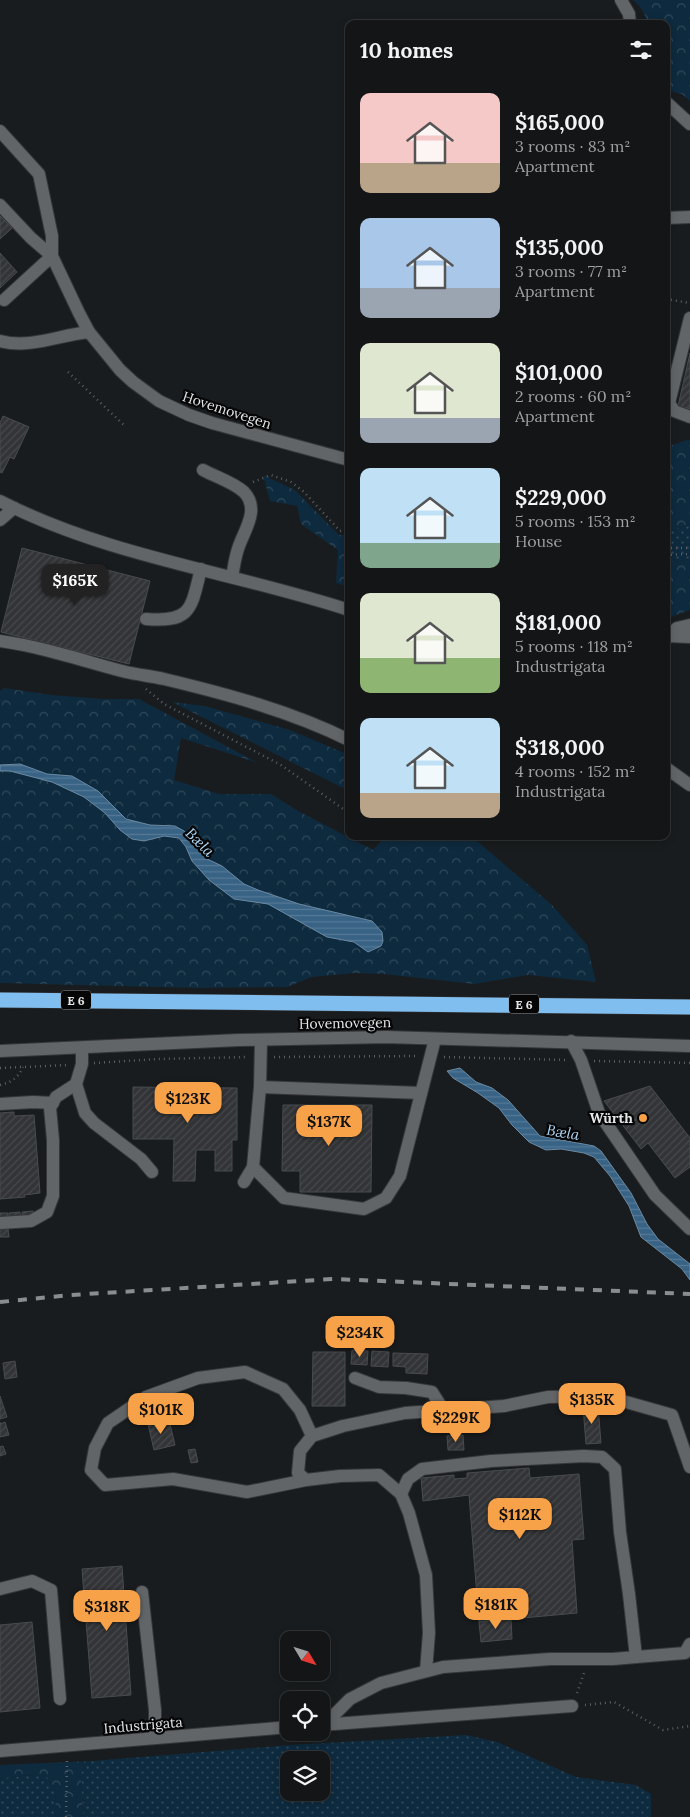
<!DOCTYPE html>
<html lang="en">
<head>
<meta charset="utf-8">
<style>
  :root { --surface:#131516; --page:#1c1e1f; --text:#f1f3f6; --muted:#9d9fa1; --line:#323435; --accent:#f7a149 }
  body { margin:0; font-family:Lora,serif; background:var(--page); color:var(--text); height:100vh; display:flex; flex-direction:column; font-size:19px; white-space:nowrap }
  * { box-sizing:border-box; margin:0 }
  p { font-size:16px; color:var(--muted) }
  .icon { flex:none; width:28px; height:28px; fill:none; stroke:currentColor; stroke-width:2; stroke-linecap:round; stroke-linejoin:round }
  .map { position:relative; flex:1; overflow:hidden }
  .panel { position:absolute; left:345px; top:20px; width:325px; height:820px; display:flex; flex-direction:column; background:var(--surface); border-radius:10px; box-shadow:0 2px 8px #0003,0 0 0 1px var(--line) }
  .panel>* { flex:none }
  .needle { width:32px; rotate:128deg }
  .controls { position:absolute; left:280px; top:1631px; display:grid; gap:10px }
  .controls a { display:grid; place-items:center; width:50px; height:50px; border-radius:10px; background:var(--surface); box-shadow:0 2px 8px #0003,0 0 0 1px var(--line); font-size:25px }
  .price { position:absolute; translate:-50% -42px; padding:0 11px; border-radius:10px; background:var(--accent); color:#111; font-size:16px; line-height:32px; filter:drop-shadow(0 1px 2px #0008) }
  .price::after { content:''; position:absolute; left:50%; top:30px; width:15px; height:11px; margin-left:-8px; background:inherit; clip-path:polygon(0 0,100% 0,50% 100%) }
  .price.current { background:#222; color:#fff }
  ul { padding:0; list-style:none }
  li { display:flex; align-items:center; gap:15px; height:125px; padding:0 15px }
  li span { display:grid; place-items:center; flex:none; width:140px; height:100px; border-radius:10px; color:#555 }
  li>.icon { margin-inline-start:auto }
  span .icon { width:60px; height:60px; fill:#fffc; stroke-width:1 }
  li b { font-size:21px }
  h2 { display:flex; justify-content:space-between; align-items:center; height:60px; padding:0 15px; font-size:21px }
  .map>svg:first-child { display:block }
  .grass { fill:url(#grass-dots); fill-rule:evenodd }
  .forest { fill:url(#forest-crowns) }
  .water { fill:url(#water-rules); stroke:#6b8aa2 }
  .building { fill:url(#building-hatch); stroke:#494c4f }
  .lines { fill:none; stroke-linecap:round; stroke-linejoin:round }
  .minor-casing { stroke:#363739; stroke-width:14 }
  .highway-casing { stroke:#363739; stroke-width:16 }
  .path { stroke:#5c5f61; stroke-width:2.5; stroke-dasharray:1 4; stroke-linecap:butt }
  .minor { stroke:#626568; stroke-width:12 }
  .highway { stroke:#80beef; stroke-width:15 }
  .rail { stroke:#8a8d8f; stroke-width:4; stroke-dasharray:9 9; stroke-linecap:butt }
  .poi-dot { fill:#f7a149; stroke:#060607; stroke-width:2 }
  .labels { text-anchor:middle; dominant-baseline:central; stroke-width:4.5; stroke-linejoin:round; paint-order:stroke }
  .shield { fill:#060607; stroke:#a1a2a4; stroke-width:1 }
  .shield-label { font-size:12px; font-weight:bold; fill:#e3e5e7 }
  .street-label { font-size:14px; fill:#e3e5e7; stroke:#060607 }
  .poi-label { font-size:14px; font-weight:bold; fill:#e3e5e7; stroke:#060607; text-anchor:end }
  .water-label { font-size:15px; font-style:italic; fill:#afd7f7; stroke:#060607 }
</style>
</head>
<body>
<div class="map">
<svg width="690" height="1817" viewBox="0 0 690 1817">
  <defs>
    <pattern id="grass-dots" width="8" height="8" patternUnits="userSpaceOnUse" patternTransform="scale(1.25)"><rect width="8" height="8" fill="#0e2a3e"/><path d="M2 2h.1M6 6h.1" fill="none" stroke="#31495a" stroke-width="1.8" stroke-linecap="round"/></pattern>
    <pattern id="forest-crowns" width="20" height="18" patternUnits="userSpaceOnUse" patternTransform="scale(1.25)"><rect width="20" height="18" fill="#0e2a3e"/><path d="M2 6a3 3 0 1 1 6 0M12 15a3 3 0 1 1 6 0" fill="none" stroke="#31495a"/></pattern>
    <pattern id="water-rules" width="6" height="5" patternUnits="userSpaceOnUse" patternTransform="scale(1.25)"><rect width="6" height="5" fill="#386385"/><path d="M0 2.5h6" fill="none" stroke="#557996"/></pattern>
    <pattern id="building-hatch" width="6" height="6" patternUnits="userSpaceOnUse" patternTransform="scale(1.25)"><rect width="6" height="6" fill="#323437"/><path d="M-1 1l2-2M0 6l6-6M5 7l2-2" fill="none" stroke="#46484a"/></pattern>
  </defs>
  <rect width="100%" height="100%" fill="#191c1e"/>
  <g class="grass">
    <path d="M 690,524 L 690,559 L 666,563 L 666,532 Z"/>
    <path d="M 466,1735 L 497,1742 L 576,1777 L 636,1785 L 651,1794 L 651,1817 L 83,1817 L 81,1771 L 91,1761 L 290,1745 ZM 289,1760 L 321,1760 L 321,1792 L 289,1792 Z"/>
    <path d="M 45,1774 L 55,1788 L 56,1817 L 0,1817 L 0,1778 Z"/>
  </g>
  <g class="forest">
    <path d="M 632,0 L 690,0 L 690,101 L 682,94 L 666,90 L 666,24 L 648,24 C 645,15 641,4 632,0 Z"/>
    <path d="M 687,440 L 690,440 L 690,524 L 666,532 L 666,447 Z"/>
    <path d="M 263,475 L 295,490 L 339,535 L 349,535 L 349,587 L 336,583 L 338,550 L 301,524 L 297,506 L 270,501 Z"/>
    <path d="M 690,559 L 690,610 L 671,617 L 666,614 L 666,563 Z"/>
    <path d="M 4,688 L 51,695 L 104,699 L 139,699 L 258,763 L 181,738 L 174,780 L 219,794 L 271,794 L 298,811 L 373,850 L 386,836 L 471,836 L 552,905 L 587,945 L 596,982 L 528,975 L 474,984 L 383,974 L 355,973 L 312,977 L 287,987 L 198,988 L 0,983 L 0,691 Z"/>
    <path d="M 172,702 L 205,706 L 290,730 L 349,755 L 349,791 Z"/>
    <path d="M 91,1761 L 81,1771 L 83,1817 L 56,1817 L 55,1788 L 45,1774 L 0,1778 L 0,1765 Z"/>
  </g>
  <g class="water">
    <path d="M 20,764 L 47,774 L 72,776 L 98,791 L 126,819 L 150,825 L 175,826 L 184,831 L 207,859 L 222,866 L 244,884 L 258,890 L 299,904 L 372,921 L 382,932 L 383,941 L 381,946 L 368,952 L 354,942 L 327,937 L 268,904 L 234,899 L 209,880 L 192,861 L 186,847 L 179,838 L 164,836 L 144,841 L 132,839 L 120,830 L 105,813 L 84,797 L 52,782 L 10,771 L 0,771 L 0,765 Z"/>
    <path d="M 460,1068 L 476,1082 L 492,1088 L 508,1100 L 540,1136 L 594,1146 L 601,1151 L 631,1193 L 647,1224 L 658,1239 L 690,1264 L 690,1280 L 682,1269 L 641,1237 L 629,1206 L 610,1176 L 594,1157 L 584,1153 L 561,1149 L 546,1150 L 529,1142 L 512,1125 L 499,1108 L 478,1093 L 453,1078 L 447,1071 Z"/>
  </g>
  <g class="building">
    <path d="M 0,216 L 12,228 L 0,239 Z"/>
    <path d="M 0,253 L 17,272 L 0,288 Z"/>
    <path d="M 690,353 L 690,409 L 678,406 Z"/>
    <path d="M 3,416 L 29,427 L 14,459 L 10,457 L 2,473 L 0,472 L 0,423 Z"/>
    <path d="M 22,548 L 150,581 L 129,664 L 1,632 Z"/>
    <path d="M 650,1086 L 690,1138 L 690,1167 L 675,1178 L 648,1143 L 641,1149 L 604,1101 Z"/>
    <path d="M 133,1087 L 237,1088 L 237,1140 L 232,1140 L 232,1171 L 215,1171 L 215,1150 L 196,1150 L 195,1181 L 173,1181 L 174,1139 L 133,1139 Z"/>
    <path d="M 283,1105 L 372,1105 L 371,1192 L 300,1192 L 300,1171 L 282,1171 Z"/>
    <path d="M 14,1112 L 14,1116 L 34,1115 L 40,1193 L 24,1195 L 25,1197 L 0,1199 L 0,1113 Z"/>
    <path d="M 33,1211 L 34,1218 L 23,1219 L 22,1212 Z"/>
    <path d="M 20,1212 L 21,1219 L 10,1220 L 9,1213 Z"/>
    <path d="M 0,1213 L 8,1213 L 8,1220 L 0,1221 Z"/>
    <path d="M 8,1229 L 9,1237 L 0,1237 L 0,1230 Z"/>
    <path d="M 352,1350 L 368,1351 L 367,1365 L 351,1364 Z"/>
    <path d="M 372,1351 L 389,1352 L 388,1367 L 371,1366 Z"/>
    <path d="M 313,1352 L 345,1352 L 345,1406 L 312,1406 Z"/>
    <path d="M 393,1353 L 428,1354 L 427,1374 L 406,1373 L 406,1367 L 393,1366 Z"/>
    <path d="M 15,1361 L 17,1377 L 5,1379 L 3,1363 Z"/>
    <path d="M 0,1396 L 7,1417 L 0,1419 Z"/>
    <path d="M 598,1406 L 601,1443 L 586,1444 L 583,1407 Z"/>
    <path d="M 169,1420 L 175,1445 L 154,1450 L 148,1424 Z"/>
    <path d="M 0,1422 L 1,1424 L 5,1422 L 9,1435 L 0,1437 Z"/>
    <path d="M 463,1435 L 464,1450 L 448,1450 L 447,1436 Z"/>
    <path d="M 3,1446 L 6,1454 L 0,1456 L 0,1447 Z"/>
    <path d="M 195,1449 L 198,1462 L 191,1463 L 188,1450 Z"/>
    <path d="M 529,1468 L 530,1478 L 579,1474 L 584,1539 L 572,1540 L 577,1613 L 479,1622 L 469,1495 L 423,1501 L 421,1478 L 454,1475 L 454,1479 L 467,1478 L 467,1473 Z"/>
    <path d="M 122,1566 L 131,1695 L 92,1698 L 82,1569 Z"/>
    <path d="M 511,1619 L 512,1639 L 481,1642 L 479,1622 Z"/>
    <path d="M 32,1622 L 40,1708 L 0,1712 L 0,1625 Z"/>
  </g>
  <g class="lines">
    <g class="minor-casing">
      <g id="minor">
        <path d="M 621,0 L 629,14 L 630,24"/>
        <path d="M 666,102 L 690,124"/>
        <path d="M 0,131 L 39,174 L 52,236 L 52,256 L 79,313 L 89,332 L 120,370 L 133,382 L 159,401 L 189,415 L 212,423 L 349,460"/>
        <path d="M 0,205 L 31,238 L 52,256"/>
        <path d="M 666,218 L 690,217"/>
        <path d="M 4,300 L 52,256"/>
        <path d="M 690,318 L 669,403 L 674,411 L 690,417"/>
        <path d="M 0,341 C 30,349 59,335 89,332"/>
        <path d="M 203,470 C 216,477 233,482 244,492 C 260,509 245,529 239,546 C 235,556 234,567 232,577"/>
        <path d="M 0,501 C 109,557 233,572 349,610"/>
        <path d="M 0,520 L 14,508"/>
        <path d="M 146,619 C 193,623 191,607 201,569"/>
        <path d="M 668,636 L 690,637"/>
        <path d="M 666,639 L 677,628 L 690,625"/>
        <path d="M 0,641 C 43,647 84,661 126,672 C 139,675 151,676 164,679 C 227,694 290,711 349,740"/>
        <path d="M 666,768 L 690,785"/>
        <path d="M 571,1041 L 581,1060 L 599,1113 L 655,1195 L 690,1229"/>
        <path d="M 0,1051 L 239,1040 L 386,1037 L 690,1046"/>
        <path d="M 76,1084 L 85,1113 L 94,1123 L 141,1159 L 152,1172"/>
        <path d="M 260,1087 L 421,1093"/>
        <path d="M 0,1104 L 33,1102 L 53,1103"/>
        <path d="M 253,1167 L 284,1198 L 364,1209 L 386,1198 L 400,1176 L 435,1039"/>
        <path d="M 244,1182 L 253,1167 L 260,1087 L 261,1040"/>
        <path d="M 0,1223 L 31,1221 L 47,1212 L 53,1196 L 53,1140 L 50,1108 L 56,1097 L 76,1084 L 82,1064 L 82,1048"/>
        <path d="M 355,1378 L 379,1387 L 406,1388 L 432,1392 L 444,1411"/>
        <path d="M 306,1480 L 247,1492 L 173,1479 L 105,1485 L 91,1470 L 95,1448 L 108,1423 L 146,1397 L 198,1378 L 245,1372 L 283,1389 L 300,1410 L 312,1436"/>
        <path d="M 0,1589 L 32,1581 L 51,1590 L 60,1699"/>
        <path d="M 142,1592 L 155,1710 L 155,1738"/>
        <path d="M 636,1657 L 685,1653 L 690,1644"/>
        <path d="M 426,1671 L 429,1633 L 426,1575 L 409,1513 L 401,1494 L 379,1475 L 340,1476 L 306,1480 L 298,1473 L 300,1451 L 312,1436 L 343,1426 L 405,1413 L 504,1406 L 548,1397 L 605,1396 L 672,1415 L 690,1467"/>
        <path d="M 325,1724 L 350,1699 L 381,1683 L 443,1667 L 550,1659 L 613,1659 L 636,1657 L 629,1594 L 620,1532 L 615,1469 L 602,1457 L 584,1456 L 491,1461 L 422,1469 L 408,1479 L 401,1494"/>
        <path d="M 321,1725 L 572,1706"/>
        <path d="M 0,1751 L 289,1727"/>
      </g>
    </g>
    <g class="highway-casing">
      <path id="highway" d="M 0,1000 L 690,1007"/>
    </g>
    <g class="path">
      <path d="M 666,299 L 690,303"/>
      <path d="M 68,372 L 126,427"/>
      <path d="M 253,482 L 271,475 L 291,482 L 304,492 L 340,531 L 349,529"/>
      <path d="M 666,548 L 690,548"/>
      <path d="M 666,555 L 690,554"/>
      <path d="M 146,689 L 164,704 L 281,765 L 349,813"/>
      <path d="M 274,1057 L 418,1056"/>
      <path d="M 444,1057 L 566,1060"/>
      <path d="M 594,1061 L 690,1063"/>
      <path d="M 94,1063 L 159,1059 L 248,1057"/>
      <path d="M 0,1068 L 68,1065"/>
      <path d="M 0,1085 C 12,1082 18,1078 23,1067"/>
      <path d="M 577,1693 L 584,1673"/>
      <path d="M 585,1705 L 614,1702 L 663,1730 L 690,1726"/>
      <path d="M 66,1817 L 67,1758"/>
    </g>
    <use href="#minor" class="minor"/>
    <use href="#highway" class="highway"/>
    <path class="rail" d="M 0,1302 L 71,1295 L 333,1279 L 690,1294"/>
  </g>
  <circle class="poi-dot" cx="643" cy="1118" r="5"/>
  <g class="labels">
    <g class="shield">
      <rect x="61" y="990.5" width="30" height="19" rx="4"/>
      <rect x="509" y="994.5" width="30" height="19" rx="4"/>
    </g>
    <g class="shield-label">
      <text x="76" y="1000">E 6</text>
      <text x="524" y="1004">E 6</text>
    </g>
    <g class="street-label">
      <text transform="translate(227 410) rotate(18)">Hovemovegen</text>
      <text transform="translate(345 1023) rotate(-1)">Hovemovegen</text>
      <text transform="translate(143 1725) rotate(-5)">Industrigata</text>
    </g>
    <g class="poi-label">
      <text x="633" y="1118">Würth</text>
    </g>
    <g class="water-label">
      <text transform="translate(200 842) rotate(45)">Bæla</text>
      <text transform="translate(563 1132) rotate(10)">Bæla</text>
    </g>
  </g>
</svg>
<div class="controls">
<a><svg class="needle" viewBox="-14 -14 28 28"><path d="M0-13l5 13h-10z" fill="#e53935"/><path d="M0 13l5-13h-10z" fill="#9d9fa1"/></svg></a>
<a><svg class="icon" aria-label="locate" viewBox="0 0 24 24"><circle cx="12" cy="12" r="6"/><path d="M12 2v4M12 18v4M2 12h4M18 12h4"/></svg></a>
<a><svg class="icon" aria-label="layers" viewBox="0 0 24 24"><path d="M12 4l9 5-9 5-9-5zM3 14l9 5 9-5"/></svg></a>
</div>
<b class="price current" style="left:75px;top:606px">$165K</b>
<b class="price" style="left:188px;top:1124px">$123K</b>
<b class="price" style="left:329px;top:1147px">$137K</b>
<b class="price" style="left:360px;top:1358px">$234K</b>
<b class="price" style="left:592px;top:1425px">$135K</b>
<b class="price" style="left:161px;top:1435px">$101K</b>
<b class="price" style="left:456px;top:1443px">$229K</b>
<b class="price" style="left:520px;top:1540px">$112K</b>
<b class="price" style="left:496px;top:1630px">$181K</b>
<b class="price" style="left:107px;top:1632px">$318K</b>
<section class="panel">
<h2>10 homes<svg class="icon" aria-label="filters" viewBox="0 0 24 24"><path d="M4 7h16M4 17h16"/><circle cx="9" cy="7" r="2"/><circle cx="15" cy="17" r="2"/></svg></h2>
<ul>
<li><span style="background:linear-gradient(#f6c9c9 70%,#b9a48a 0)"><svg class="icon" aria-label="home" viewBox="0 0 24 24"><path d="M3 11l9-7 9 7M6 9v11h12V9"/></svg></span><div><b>$165,000</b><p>3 rooms · 83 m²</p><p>Apartment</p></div></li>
<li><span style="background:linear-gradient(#a9c7e8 70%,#9aa5b1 0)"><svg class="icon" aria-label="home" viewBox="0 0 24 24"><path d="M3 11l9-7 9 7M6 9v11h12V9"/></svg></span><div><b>$135,000</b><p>3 rooms · 77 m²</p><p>Apartment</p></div></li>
<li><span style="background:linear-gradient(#dfe7d0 75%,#9aa5b1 0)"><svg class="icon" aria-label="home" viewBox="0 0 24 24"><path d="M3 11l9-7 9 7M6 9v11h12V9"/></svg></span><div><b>$101,000</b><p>2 rooms · 60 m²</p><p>Apartment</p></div></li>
<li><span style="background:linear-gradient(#bfe0f5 75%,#7fa58c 0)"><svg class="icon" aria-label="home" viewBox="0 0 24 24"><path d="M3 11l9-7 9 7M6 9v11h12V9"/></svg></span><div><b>$229,000</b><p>5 rooms · 153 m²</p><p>House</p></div></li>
<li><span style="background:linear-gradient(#dfe7d0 65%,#8fb573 0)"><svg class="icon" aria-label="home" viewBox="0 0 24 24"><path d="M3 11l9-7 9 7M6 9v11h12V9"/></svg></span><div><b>$181,000</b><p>5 rooms · 118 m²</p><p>Industrigata</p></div></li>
<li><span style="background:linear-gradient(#bfe0f5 75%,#b9a48a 0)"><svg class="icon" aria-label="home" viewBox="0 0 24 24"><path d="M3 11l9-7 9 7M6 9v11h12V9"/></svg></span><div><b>$318,000</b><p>4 rooms · 152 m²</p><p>Industrigata</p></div></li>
</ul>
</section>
</div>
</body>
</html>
